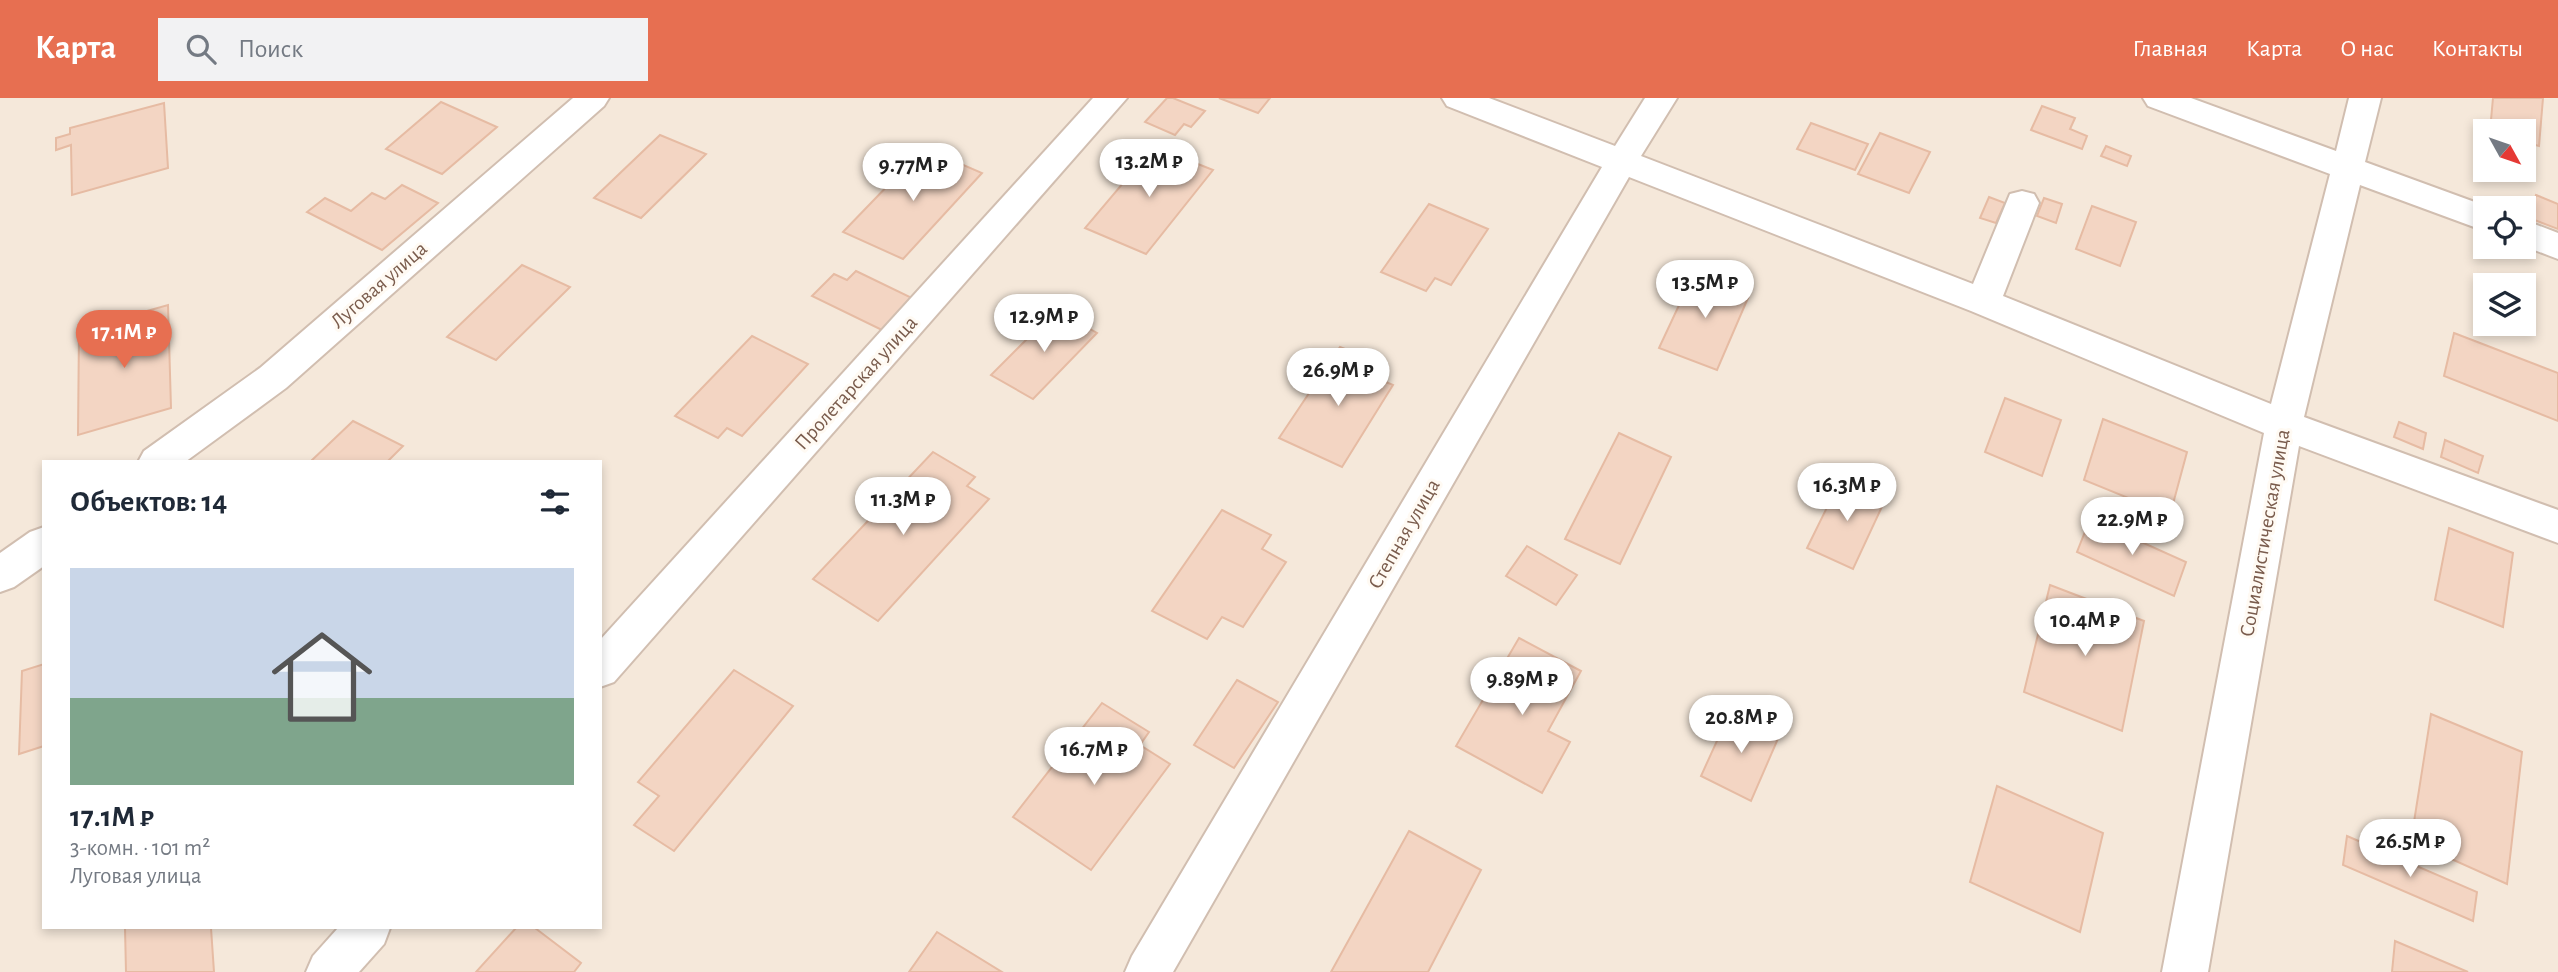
<!DOCTYPE html>
<html lang="ru">
<head>
<meta charset="utf-8">
<style>
  :root { --surface:#fff; --page:#f2f2f3; --text:#1f2937; --muted:#747a83; --line:#e0e1e3; --accent:#e76f51 }
  body { margin:0; font-family:"Alegreya Sans",sans-serif; background:var(--page); color:var(--text); height:100vh; display:flex; flex-direction:column; font-size:26px; white-space:nowrap }
  * { box-sizing:border-box; margin:0 }
  p { font-size:23px; color:var(--muted) }
  .icon { flex:none; width:38px; height:38px; fill:none; stroke:currentColor; stroke-width:2; stroke-linecap:round; stroke-linejoin:round }
  .map { position:relative; flex:1; overflow:hidden }
  .drawer { position:absolute; left:42px; top:362px; width:560px; height:469px; display:flex; flex-direction:column; background:var(--surface); border-radius:0px; box-shadow:0 4px 10px #0003 }
  .drawer>* { flex:none }
  .needle { width:46px; rotate:130deg }
  .fabs { position:absolute; left:2473px; top:21px; display:grid; gap:14px }
  .fabs a { display:grid; place-items:center; width:63px; height:63px; border-radius:0px; background:var(--surface); box-shadow:0 4px 10px #0003; font-size:35px }
  .price { position:absolute; translate:-50% -60px; padding:0 16px; border-radius:24px; background:#fff; color:#222; font-size:23px; line-height:46px; filter:drop-shadow(0 2px 4px #0008) }
  .price::after { content:''; position:absolute; left:50%; top:42px; width:21px; height:16px; margin-left:-10px; background:inherit; clip-path:polygon(0 0,100% 0,50% 100%) }
  .price.on { background:var(--accent); color:#fff }
  ul { padding:0; list-style:none }
  li { display:grid; align-content:center; gap:14px; height:371px; padding:0 28px }
  li+li { border-top:2px solid var(--line) }
  li span { display:grid; place-items:center; height:217px; border-radius:0px; color:#555 }
  li>.icon { margin-inline-start:auto }
  span .icon { width:126px; height:126px; fill:#fffc; stroke-width:1 }
  li b { font-size:30px }
  h2 { display:flex; justify-content:space-between; align-items:center; height:84px; padding:0 28px; font-size:30px }
  header { display:flex; align-items:center; gap:42px; box-sizing:border-box; height:98px; padding:0 35px; background:var(--accent); color:#fff }
  header strong { font-size:33px }
  nav { display:flex; gap:38px; margin-inline-start:auto; font-size:24px }
  .search { width:490px; height:63px; background:var(--page); display:flex; align-items:center; gap:18px; box-sizing:border-box; padding:0 24px; border-radius:0px; color:var(--muted); font-size:26px }
  .map>svg:first-child { display:block }
  .residential { fill:#f5e8da; fill-rule:evenodd }
  .building { fill:#f3d5c3; stroke:#e6bba3; stroke-width:2 }
  .lines { fill:none; stroke-linecap:round; stroke-linejoin:round }
  .minor-casing { stroke:#d1beb0; stroke-width:4 }
  .minor { fill:#fff; fill-rule:evenodd }
  .labels { text-anchor:middle; dominant-baseline:central; stroke-width:6; stroke-linejoin:round; paint-order:stroke }
  .street-label { font-size:21px; fill:#7a5c4d; stroke:#fffaf3 }
</style>
</head>
<body>
<header>
<strong>Карта</strong>
<div class="search"><svg class="icon" aria-label="search" viewBox="0 0 24 24"><circle cx="10" cy="10" r="6"/><path d="M15 15l6 6"/></svg>Поиск</div>
<nav><a>Главная</a><a>Карта</a><a>О нас</a><a>Контакты</a></nav>
</header>
<div class="map">
<svg width="2558" height="874" viewBox="0 0 2558 874">
  <rect width="100%" height="100%" fill="#fdf6ec"/>
  <path class="residential" d="M 0,0 L 2558,0 L 2558,874 L 0,874 ZM 2485,33 L 2524,33 L 2524,72 L 2485,72 ZM 2485,110 L 2524,110 L 2524,149 L 2485,149 ZM 2485,187 L 2524,187 L 2524,226 L 2485,226 ZM 44,364 L 600,364 L 600,830 L 44,830 Z"/>
  <g class="building">
    <path d="M 1167,0 L 1173,0 L 1205,13 L 1191,29 L 1184,26 L 1175,37 L 1145,24 Z"/>
    <path d="M 1219,0 L 1270,0 L 1258,15 Z"/>
    <path d="M 2493,0 L 2543,0 L 2539,48 L 2524,44 L 2524,33 L 2490,33 Z"/>
    <path d="M 441,4 L 497,29 L 442,76 L 386,51 Z"/>
    <path d="M 164,5 L 168,70 L 72,97 L 71,47 L 56,52 L 56,40 L 70,36 L 70,30 Z"/>
    <path d="M 2042,8 L 2075,20 L 2070,31 L 2087,38 L 2082,51 L 2031,32 Z"/>
    <path d="M 1811,25 L 1868,46 L 1855,72 L 1797,51 Z"/>
    <path d="M 1880,35 L 1930,54 L 1909,95 L 1858,76 Z"/>
    <path d="M 660,37 L 706,56 L 641,120 L 594,100 Z"/>
    <path d="M 1145,45 L 1213,72 L 1146,156 L 1085,130 L 1141,64 L 1131,60 Z"/>
    <path d="M 2106,48 L 2131,58 L 2127,68 L 2101,58 Z"/>
    <path d="M 924,50 L 982,75 L 903,161 L 843,134 Z"/>
    <path d="M 402,87 L 438,105 L 382,152 L 307,114 L 325,100 L 351,113 L 372,95 L 385,101 Z"/>
    <path d="M 2536,97 L 2558,106 L 2558,131 L 2529,120 Z"/>
    <path d="M 1989,99 L 2005,105 L 1996,125 L 1980,120 Z"/>
    <path d="M 2044,100 L 2062,106 L 2056,125 L 2037,118 Z"/>
    <path d="M 1429,106 L 1488,131 L 1451,187 L 1435,180 L 1426,193 L 1381,174 Z"/>
    <path d="M 2092,108 L 2136,124 L 2120,168 L 2076,151 Z"/>
    <path d="M 522,167 L 570,189 L 496,262 L 447,239 Z"/>
    <path d="M 856,173 L 914,201 L 884,233 L 812,198 L 834,176 L 847,182 Z"/>
    <path d="M 1695,173 L 1751,193 L 1717,272 L 1659,250 Z"/>
    <path d="M 168,207 L 171,310 L 78,337 L 79,232 Z"/>
    <path d="M 1056,212 L 1097,235 L 1033,301 L 991,277 Z"/>
    <path d="M 2454,235 L 2558,275 L 2558,323 L 2444,278 Z"/>
    <path d="M 752,238 L 808,266 L 742,338 L 727,330 L 718,340 L 675,318 Z"/>
    <path d="M 1340,249 L 1377,264 L 1369,277 L 1393,287 L 1342,369 L 1279,340 Z"/>
    <path d="M 2005,300 L 2061,322 L 2042,378 L 1985,354 Z"/>
    <path d="M 2103,321 L 2187,354 L 2170,417 L 2084,382 Z"/>
    <path d="M 353,323 L 403,348 L 387,364 L 310,364 Z"/>
    <path d="M 2399,324 L 2426,335 L 2423,351 L 2394,339 Z"/>
    <path d="M 1619,335 L 1671,359 L 1620,466 L 1565,441 Z"/>
    <path d="M 2445,342 L 2483,358 L 2478,375 L 2441,359 Z"/>
    <path d="M 933,354 L 975,379 L 967,388 L 989,401 L 878,523 L 813,481 Z"/>
    <path d="M 1842,379 L 1886,400 L 1853,471 L 1807,450 Z"/>
    <path d="M 1222,412 L 1271,437 L 1262,451 L 1286,464 L 1243,529 L 1222,519 L 1207,541 L 1152,513 Z"/>
    <path d="M 2090,421 L 2186,464 L 2174,498 L 2077,454 Z"/>
    <path d="M 2449,430 L 2513,455 L 2503,529 L 2435,502 Z"/>
    <path d="M 1527,448 L 1577,477 L 1556,507 L 1506,478 Z"/>
    <path d="M 2050,487 L 2144,523 L 2122,633 L 2024,594 Z"/>
    <path d="M 1519,540 L 1581,573 L 1548,633 L 1570,644 L 1542,695 L 1456,648 Z"/>
    <path d="M 44,566 L 44,648 L 19,656 L 22,573 Z"/>
    <path d="M 734,572 L 793,608 L 674,753 L 634,727 L 659,698 L 638,684 Z"/>
    <path d="M 1237,582 L 1278,604 L 1234,670 L 1194,647 Z"/>
    <path d="M 1102,605 L 1149,634 L 1140,647 L 1170,666 L 1091,772 L 1013,719 Z"/>
    <path d="M 1731,612 L 1780,636 L 1751,703 L 1701,678 Z"/>
    <path d="M 2431,616 L 2522,654 L 2507,786 L 2411,743 Z"/>
    <path d="M 1997,688 L 2103,735 L 2080,834 L 1970,784 Z"/>
    <path d="M 1409,733 L 1481,772 L 1428,874 L 1331,874 Z"/>
    <path d="M 2347,738 L 2477,794 L 2473,823 L 2343,767 Z"/>
    <path d="M 125,830 L 211,830 L 214,874 L 126,874 Z"/>
    <path d="M 516,830 L 535,830 L 581,865 L 574,874 L 476,874 Z"/>
    <path d="M 937,834 L 1002,874 L 909,874 Z"/>
    <path d="M 2395,843 L 2468,874 L 2392,874 Z"/>
  </g>
  <g class="lines">
    <g class="minor-casing">
      <g id="minor">
        <path d="M 573,0 L 609,0 L 604,8 L 286,290 L 185,364 L 138,364 L 144,353 L 260,270 Z"/>
        <path d="M 1093,0 L 1127,0 L 614,584 L 600,589 L 600,542 Z"/>
        <path d="M 1442,0 L 1489,0 L 1615,48 L 1645,0 L 1677,0 L 1641,58 L 1973,186 L 2010,96 L 2022,93 L 2034,96 L 2039,105 L 2003,198 L 2271,306 L 2330,76 L 2148,8 L 2143,0 L 2191,0 L 2336,53 L 2349,0 L 2381,0 L 2365,64 L 2491,110 L 2485,110 L 2485,133 L 2360,87 L 2304,319 L 2558,412 L 2558,445 L 2299,348 L 2208,874 L 2162,874 L 2264,335 L 1971,213 L 1629,79 L 1173,874 L 1125,874 L 1132,858 L 1602,69 L 1447,8 Z"/>
        <path d="M 2524,122 L 2558,135 L 2558,161 L 2524,148 Z"/>
        <path d="M 44,429 L 44,468 L 14,489 L 0,494 L 0,455 L 30,434 Z"/>
        <path d="M 338,830 L 390,830 L 384,846 L 359,874 L 306,874 L 313,858 Z"/>
      </g>
    </g>
    <use href="#minor" class="minor"/>
  </g>
  <g class="labels">
    <g class="street-label">
      <text transform="translate(379 187) rotate(-41)">Луговая улица</text>
      <text transform="translate(856 285) rotate(-48)">Пролетарская улица</text>
      <text transform="translate(2265 435) rotate(-80)">Социалистическая улица</text>
      <text transform="translate(1404 436) rotate(-60)">Степная улица</text>
    </g>
  </g>
</svg>
<div class="fabs">
<a><svg class="needle" viewBox="-14 -14 28 28"><path d="M0-13l5 13h-10z" fill="#e53935"/><path d="M0 13l5-13h-10z" fill="#747a83"/></svg></a>
<a><svg class="icon" aria-label="locate" viewBox="0 0 24 24"><circle cx="12" cy="12" r="6"/><path d="M12 2v4M12 18v4M2 12h4M18 12h4"/></svg></a>
<a><svg class="icon" aria-label="layers" viewBox="0 0 24 24"><path d="M12 4l9 5-9 5-9-5zM3 14l9 5 9-5"/></svg></a>
</div>
<b class="price" style="left:1149px;top:101px">13.2M ₽</b>
<b class="price" style="left:913px;top:105px">9.77M ₽</b>
<b class="price" style="left:1705px;top:222px">13.5M ₽</b>
<b class="price" style="left:1044px;top:256px">12.9M ₽</b>
<b class="price on" style="left:124px;top:272px">17.1M ₽</b>
<b class="price" style="left:1338px;top:310px">26.9M ₽</b>
<b class="price" style="left:1847px;top:425px">16.3M ₽</b>
<b class="price" style="left:903px;top:439px">11.3M ₽</b>
<b class="price" style="left:2132px;top:459px">22.9M ₽</b>
<b class="price" style="left:2085px;top:560px">10.4M ₽</b>
<b class="price" style="left:1522px;top:619px">9.89M ₽</b>
<b class="price" style="left:1741px;top:657px">20.8M ₽</b>
<b class="price" style="left:1094px;top:689px">16.7M ₽</b>
<b class="price" style="left:2410px;top:781px">26.5M ₽</b>
<section class="drawer">
<h2>Объектов: 14<svg class="icon" aria-label="filters" viewBox="0 0 24 24"><path d="M4 7h16M4 17h16"/><circle cx="9" cy="7" r="2"/><circle cx="15" cy="17" r="2"/></svg></h2>
<ul>
<li><span style="background:linear-gradient(#c9d6e8 60%,#7fa58c 0)"><svg class="icon" aria-label="home" viewBox="0 0 24 24"><path d="M3 11l9-7 9 7M6 9v11h12V9"/></svg></span><div><b>17.1M ₽</b><p>3-комн. · 101 m²</p><p>Луговая улица</p></div></li>
</ul>
</section>
</div>
</body>
</html>
